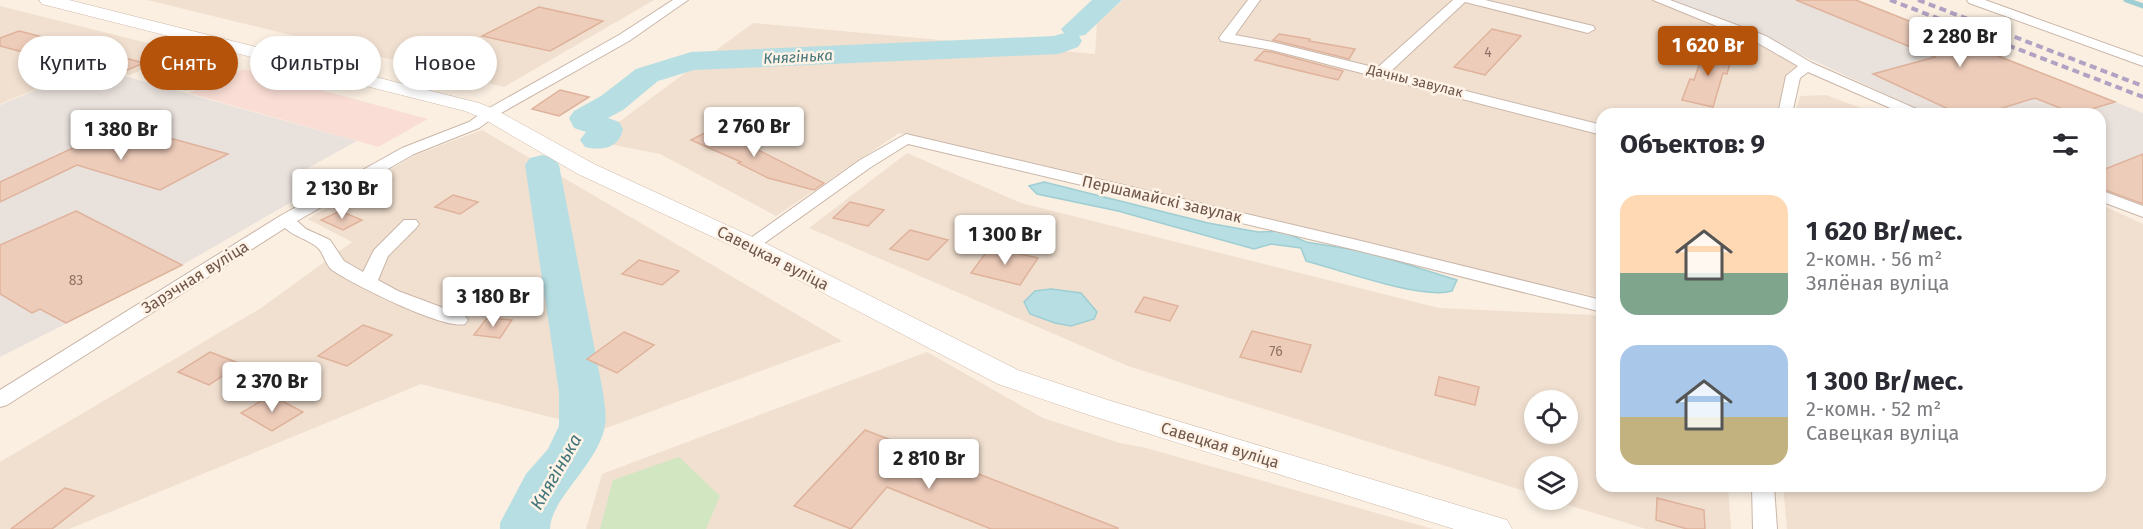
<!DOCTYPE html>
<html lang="ru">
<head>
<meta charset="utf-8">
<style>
  :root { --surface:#fff; --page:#f2f2f3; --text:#2b2b33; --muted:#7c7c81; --accent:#b45309 }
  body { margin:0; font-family:"Fira Sans",sans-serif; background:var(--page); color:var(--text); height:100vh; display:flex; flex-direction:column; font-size:22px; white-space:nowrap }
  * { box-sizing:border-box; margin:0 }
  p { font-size:20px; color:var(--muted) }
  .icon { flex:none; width:33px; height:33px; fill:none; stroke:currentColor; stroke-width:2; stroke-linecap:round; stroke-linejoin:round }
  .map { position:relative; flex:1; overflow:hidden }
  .sheet { position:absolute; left:1596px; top:108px; width:510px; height:384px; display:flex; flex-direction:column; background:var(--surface); border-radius:18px; box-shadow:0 3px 9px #0003 }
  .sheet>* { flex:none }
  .top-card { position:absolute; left:18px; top:36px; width:570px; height:54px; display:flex; gap:12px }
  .controls { position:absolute; left:1524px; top:390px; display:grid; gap:12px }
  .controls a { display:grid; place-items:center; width:54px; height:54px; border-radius:50%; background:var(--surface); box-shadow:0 3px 9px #0003; font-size:30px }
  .price { position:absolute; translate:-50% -51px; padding:0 14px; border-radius:6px; background:#fff; color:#222; font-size:20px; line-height:39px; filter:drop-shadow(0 2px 3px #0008) }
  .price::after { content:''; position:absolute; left:50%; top:36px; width:18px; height:14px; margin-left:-9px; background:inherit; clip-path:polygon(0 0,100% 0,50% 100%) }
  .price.active { background:var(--accent); color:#fff }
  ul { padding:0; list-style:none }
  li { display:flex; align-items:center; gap:18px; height:150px; padding:0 24px }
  li span { display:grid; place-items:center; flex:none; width:168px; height:120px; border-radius:18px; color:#555 }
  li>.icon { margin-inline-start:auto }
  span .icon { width:72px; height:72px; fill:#fffc; stroke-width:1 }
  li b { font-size:26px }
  h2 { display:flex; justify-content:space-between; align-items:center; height:72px; padding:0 24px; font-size:26px }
  .tag { padding:0 21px; border-radius:27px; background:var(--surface); box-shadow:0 3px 9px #0003; font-size:21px; line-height:54px }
  .tag.active { background:var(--accent); color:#fff }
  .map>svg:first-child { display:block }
  .residential { fill:#f1e0d0; fill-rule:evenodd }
  .commercial { fill:#faded5 }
  .industrial { fill:#e9e1dc }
  .green { fill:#d2e6c1 }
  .water { fill:#b7dee2; stroke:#9eced3; stroke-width:1.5 }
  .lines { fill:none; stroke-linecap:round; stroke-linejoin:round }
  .stream { stroke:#9eced3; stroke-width:5 }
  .river { fill:#b7dee2; fill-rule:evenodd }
  .building { fill:#eeccba; stroke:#dfb29b; stroke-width:1.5 }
  .street-casing { stroke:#cab6a9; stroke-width:2 }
  .secondary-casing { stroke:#cfb8a9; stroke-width:1 }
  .street { fill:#fff; fill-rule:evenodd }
  .secondary { fill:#fff; fill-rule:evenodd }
  .rail { stroke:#b1a1c2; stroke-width:4; stroke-dasharray:7 4.5; stroke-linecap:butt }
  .labels { text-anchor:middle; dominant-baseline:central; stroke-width:5; stroke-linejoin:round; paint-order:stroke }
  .number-label { font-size:14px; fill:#8f7366 }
  .far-street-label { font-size:14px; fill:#6f554a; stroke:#fef3e6 }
  .far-water-label { font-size:15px; font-style:italic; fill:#42757b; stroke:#fef3e6 }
  .street-label { font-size:16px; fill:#6f554a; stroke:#fef3e6 }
  .water-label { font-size:18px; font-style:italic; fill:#42757b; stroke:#fef3e6 }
</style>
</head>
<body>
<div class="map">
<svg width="2143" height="529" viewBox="0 0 2143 529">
  <rect width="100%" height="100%" fill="#faefe1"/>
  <g class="residential">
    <path d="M 147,0 L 654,0 L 504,87 Z"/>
    <path d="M 1123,0 L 1663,0 L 1694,10 L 1801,63 L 1787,73 L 1780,114 L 1602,114 L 1602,298 L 899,133 L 776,216 L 660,154 L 593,141 L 753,23 L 1095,54 L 1097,23 Z"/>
    <path d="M 0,6 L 183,52 L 130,75 L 92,66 L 0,104 Z"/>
    <path d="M 1826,95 L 1877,114 L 1795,114 L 1800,96 Z"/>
    <path d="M 482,130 L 842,341 L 601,430 L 421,384 L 69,529 L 0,529 L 0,462 L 261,308 L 352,242 L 308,219 L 415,155 Z"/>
    <path d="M 907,153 L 1021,203 L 1439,308 L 1592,315 L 1602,317 L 1602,486 L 1728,486 L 1731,529 L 1646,529 L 1552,500 L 1568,500 L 1568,466 L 1534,466 L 1534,494 L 1128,366 L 809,228 ZM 1534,400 L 1568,400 L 1568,434 L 1534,434 Z"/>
    <path d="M 2100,204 L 2143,224 L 2143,529 L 1787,529 L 1783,486 L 2100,486 Z"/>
    <path d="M 927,352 L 1043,418 L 1120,443 L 1146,448 L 1433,529 L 586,529 L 602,474 Z"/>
  </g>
  <path class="commercial" d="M 243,69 L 428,119 L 378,147 L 189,93 Z"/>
  <g class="industrial">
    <path d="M 1666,0 L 1856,0 L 2143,113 L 2143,210 L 2100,192 L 2100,114 L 1929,114 L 1760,36 Z"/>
    <path d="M 92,67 L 357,141 L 295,175 L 321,185 L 182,265 L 0,357 L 0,105 Z"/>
  </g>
  <path class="green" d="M 679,457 L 720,496 L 706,529 L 600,529 L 613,480 Z"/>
  <g class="water">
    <path d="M 1044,182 L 1208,223 L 1258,232 L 1282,231 L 1306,242 L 1367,252 L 1457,280 L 1452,291 C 1422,300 1340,270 1306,261 L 1301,248 L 1271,244 L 1254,249 L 1118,211 L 1037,194 L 1029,186 Z"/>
    <path d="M 1051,289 L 1081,293 L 1097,312 L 1094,319 L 1071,326 L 1055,323 L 1030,314 L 1024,302 L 1035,291 Z"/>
  </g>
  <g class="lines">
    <path class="stream" d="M 2126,0 L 2143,6"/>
    <g class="river">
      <path d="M 1092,0 L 1122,0 L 1085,35 L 1079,36 L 1082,41 L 1078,47 L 1059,54 L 694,70 L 658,81 L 623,110 L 608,118 L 619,122 L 623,129 C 619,148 603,151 585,147 L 580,140 L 586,132 L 574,128 L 569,118 L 574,111 L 601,96 L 636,69 L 691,52 L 1054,36 L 1064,33 L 1061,29 Z"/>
      <path d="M 542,155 L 554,158 L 559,165 L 603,392 C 604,402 607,415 605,425 C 600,462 550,499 550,529 L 500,529 L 500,523 L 526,474 L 548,449 L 559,426 L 559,392 L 525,165 L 530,158 Z"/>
    </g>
  </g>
  <g class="building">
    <path d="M 1796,0 L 1856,0 L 2115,102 L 2075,114 L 2035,98 L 1983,114 L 1959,114 L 1873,74 L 1935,57 Z"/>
    <path d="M 539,7 L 603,21 L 550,51 L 482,36 Z"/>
    <path d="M 1492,29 L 1521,36 L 1485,75 L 1454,67 Z"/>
    <path d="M 19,31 L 144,63 L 113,76 L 0,46 L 0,38 Z"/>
    <path d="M 1279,34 L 1310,39 L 1309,41 L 1355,49 L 1349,59 L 1273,40 Z"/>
    <path d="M 1705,47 L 1733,53 L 1727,74 L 1723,73 L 1713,107 L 1682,100 L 1690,79 L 1694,80 Z"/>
    <path d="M 1264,51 L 1272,52 L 1343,71 L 1338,80 L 1255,60 Z"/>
    <path d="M 560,90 L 589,97 L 559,116 L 532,109 Z"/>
    <path d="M 122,125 L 228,154 L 160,190 L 77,165 L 0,202 L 0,182 Z"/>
    <path d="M 720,125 L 746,136 L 738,140 L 824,183 L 814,190 L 768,178 L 738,163 L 741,162 L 691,140 Z"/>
    <path d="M 2143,154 L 2143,204 L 2100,188 L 2100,171 Z"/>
    <path d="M 453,195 L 478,202 L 460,214 L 435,207 Z"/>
    <path d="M 850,202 L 884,210 L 868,226 L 833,218 Z"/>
    <path d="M 76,211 L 182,265 L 66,323 L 40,309 L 32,313 L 0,294 L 0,245 Z"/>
    <path d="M 340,211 L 362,220 L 343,230 L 321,220 Z"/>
    <path d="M 910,230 L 948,240 L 928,260 L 890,249 Z"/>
    <path d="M 990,247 L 1038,258 L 1020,285 L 971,273 Z"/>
    <path d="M 639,260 L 679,271 L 662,285 L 622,274 Z"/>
    <path d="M 1144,297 L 1178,306 L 1170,321 L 1135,312 Z"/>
    <path d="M 487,318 L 512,320 L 500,338 L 474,335 Z"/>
    <path d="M 363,325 L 392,335 L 347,366 L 318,356 Z"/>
    <path d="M 1252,331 L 1311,345 L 1301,372 L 1240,357 Z"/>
    <path d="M 624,332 L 654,345 L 617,373 L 587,359 Z"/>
    <path d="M 210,352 L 241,364 L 209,385 L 178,372 Z"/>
    <path d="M 1439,377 L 1479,387 L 1475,405 L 1435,395 Z"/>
    <path d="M 271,395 L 303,412 L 272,431 L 241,413 Z"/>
    <path d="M 865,430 L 1118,528 L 1118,529 L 991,529 L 887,487 L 851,529 L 794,506 Z"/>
    <path d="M 65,488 L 94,496 L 52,529 L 11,529 Z"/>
    <path d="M 1657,498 L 1704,510 L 1705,529 L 1687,529 L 1656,520 Z"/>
  </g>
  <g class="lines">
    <g class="street-casing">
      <g id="street">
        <path d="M 673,0 L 688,0 L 629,41 L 494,117 L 479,128 L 414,154 L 297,221 L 306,229 L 330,240 L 344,261 L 363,272 L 374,250 L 404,220 L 416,220 L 419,224 L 416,228 L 388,256 L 378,280 L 398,291 L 465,316 L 468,320 L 465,324 C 444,330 352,284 332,270 C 325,264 324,253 317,247 C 307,239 295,237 285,228 L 7,405 L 0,407 L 0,390 L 280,216 L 402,148 L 469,122 L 484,111 L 619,35 Z"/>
        <path d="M 1248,0 L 1260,0 L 1235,35 L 1272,42 L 1377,68 L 1453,0 L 1485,0 L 1593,26 L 1595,29 L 1588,33 L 1465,2 L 1390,72 L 1602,125 L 1602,135 L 1272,50 L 1221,41 L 1219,38 Z"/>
        <path d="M 1653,0 L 1670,0 L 1766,36 L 1812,63 L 1921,111 L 1923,114 L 1904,114 L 1808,72 L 1800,78 L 1792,114 L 1778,114 L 1786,76 L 1798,66 L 1756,42 Z"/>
        <path d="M 1967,0 L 1985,0 L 2143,57 L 2143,66 L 1969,3 Z"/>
        <path d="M 906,134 L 1357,240 L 1602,300 L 1602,312 L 1356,250 L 908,144 L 871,167 L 756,249 L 744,249 L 741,245 L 860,160 Z"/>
        <path d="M 2100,190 L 2143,206 L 2143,217 L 2100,201 Z"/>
        <path d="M 1752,486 L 1774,486 L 1777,529 L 1753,529 Z"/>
      </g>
    </g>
    <g class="secondary-casing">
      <path id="secondary" d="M 39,0 L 69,0 L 479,103 L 496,110 L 594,164 L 759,240 L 1018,370 L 1111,401 L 1507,520 L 1512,529 L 1454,529 L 1089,415 L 998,384 L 741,250 L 578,174 L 482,118 L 465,111 L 42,4 Z"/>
    </g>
    <use href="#street" class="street"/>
    <use href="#secondary" class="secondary"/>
    <g class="rail">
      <path d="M 1890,0 L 2143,97"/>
      <path d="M 1918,0 L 2143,86"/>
    </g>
  </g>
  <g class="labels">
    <g class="number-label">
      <text x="1488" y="52">4</text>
      <text x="76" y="280">83</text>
      <text x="1276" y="351">76</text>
    </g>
    <g class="far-street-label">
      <text transform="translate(1415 81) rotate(14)">Дачны завулак</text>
    </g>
    <g class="far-water-label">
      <text transform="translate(798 57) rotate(-3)">Княгінька</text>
    </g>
    <g class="street-label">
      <text transform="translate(1162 199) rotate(13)">Першамайскі завулак</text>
      <text transform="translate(773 258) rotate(27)">Савецкая вуліца</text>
      <text transform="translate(195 277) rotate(-32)">Зарэчная вуліца</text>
      <text transform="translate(1220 445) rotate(17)">Савецкая вуліца</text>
    </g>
    <g class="water-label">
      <text transform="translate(556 472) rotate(-60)">Княгінька</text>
    </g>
  </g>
</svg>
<div class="controls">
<a><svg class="icon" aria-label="locate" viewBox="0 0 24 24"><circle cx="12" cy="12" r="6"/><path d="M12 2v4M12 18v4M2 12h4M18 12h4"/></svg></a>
<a><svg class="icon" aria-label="layers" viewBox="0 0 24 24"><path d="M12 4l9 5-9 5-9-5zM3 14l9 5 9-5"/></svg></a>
</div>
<b class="price" style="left:1960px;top:68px">2 280 Br</b>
<b class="price active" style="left:1708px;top:77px">1 620 Br</b>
<b class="price" style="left:754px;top:158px">2 760 Br</b>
<b class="price" style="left:121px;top:161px">1 380 Br</b>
<b class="price" style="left:342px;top:220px">2 130 Br</b>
<b class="price" style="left:1005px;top:266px">1 300 Br</b>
<b class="price" style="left:493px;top:328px">3 180 Br</b>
<b class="price" style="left:272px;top:413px">2 370 Br</b>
<b class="price" style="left:929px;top:490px">2 810 Br</b>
<div class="top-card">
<a class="tag">Купить</a>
<a class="tag active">Снять</a>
<a class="tag">Фильтры</a>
<a class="tag">Новое</a>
</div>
<section class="sheet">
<h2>Объектов: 9<svg class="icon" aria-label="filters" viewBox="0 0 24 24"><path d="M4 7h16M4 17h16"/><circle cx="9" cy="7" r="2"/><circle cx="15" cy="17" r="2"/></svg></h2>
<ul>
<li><span style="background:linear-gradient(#ffd9b3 65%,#7fa58c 0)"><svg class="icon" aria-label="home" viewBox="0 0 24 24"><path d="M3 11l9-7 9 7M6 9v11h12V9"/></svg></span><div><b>1 620 Br/мес.</b><p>2-комн. · 56 m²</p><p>Зялёная вуліца</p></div></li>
<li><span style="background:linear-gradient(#a9c7e8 60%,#c2b280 0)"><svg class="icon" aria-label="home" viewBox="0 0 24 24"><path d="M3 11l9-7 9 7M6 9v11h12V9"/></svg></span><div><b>1 300 Br/мес.</b><p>2-комн. · 52 m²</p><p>Савецкая вуліца</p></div></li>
</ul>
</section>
</div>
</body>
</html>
